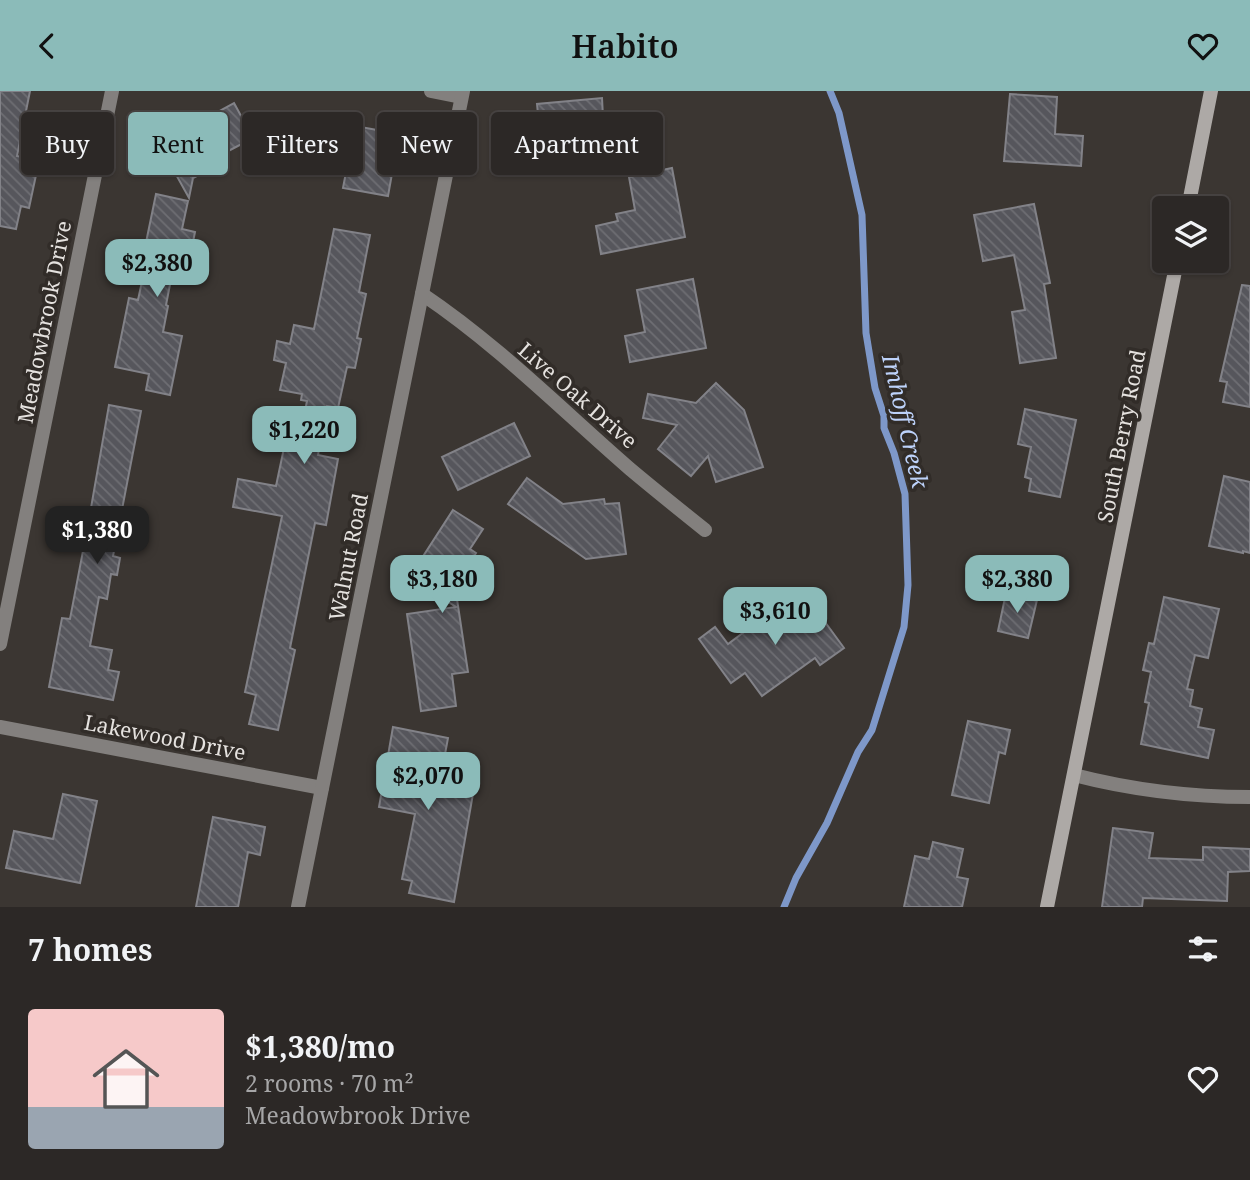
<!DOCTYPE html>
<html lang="en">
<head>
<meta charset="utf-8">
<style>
  :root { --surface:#2c2826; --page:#34302e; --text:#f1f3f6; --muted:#a6a6a7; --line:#484443; --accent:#8bbbb9 }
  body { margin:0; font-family:"Noto Serif",serif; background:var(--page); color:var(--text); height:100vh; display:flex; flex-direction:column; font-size:26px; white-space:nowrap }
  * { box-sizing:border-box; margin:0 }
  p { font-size:23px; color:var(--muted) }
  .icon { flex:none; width:38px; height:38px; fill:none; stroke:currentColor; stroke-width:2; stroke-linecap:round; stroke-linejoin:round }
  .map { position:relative; height:816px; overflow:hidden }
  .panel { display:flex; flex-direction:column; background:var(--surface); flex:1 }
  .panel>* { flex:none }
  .hud { position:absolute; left:21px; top:21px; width:700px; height:63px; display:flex; gap:14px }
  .tools { position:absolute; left:1152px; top:105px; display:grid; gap:14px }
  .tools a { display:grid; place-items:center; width:77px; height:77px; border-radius:7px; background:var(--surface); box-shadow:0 2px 5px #0004,0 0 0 2px var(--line); font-size:35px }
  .price { position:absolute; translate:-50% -60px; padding:0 16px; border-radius:14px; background:var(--accent); color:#111; font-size:23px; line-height:46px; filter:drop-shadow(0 2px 4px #0008) }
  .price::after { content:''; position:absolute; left:50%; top:42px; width:21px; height:16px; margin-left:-10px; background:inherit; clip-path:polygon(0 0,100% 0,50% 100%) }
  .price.selected { background:#222; color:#fff }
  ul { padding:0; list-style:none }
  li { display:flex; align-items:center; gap:21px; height:175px; padding:0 28px }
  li+li { border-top:2px solid var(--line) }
  li span { display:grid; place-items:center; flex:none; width:196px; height:140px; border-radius:7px; color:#555 }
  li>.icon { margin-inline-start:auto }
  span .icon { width:84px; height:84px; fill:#fffc; stroke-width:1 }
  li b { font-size:30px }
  h2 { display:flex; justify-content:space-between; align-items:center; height:84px; padding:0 28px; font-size:30px }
  .tag { padding:0 24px; border-radius:7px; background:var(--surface); box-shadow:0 2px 5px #0004,0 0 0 2px var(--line); font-size:24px; line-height:63px }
  .tag.selected { background:var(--accent); color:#111 }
  header { display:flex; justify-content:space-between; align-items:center; height:91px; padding:0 28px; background:var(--accent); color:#111; font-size:32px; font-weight:600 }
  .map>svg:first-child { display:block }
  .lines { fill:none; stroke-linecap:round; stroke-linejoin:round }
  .stream { stroke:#7e98c9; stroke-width:7 }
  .building { fill:url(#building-back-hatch); stroke:#828288; stroke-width:2 }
  .street { stroke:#83807e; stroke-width:14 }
  .secondary { stroke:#ada9a6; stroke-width:14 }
  .labels { text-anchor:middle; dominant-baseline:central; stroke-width:7; stroke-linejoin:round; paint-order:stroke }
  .street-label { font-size:21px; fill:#e5e2df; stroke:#312c28 }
  .water-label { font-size:23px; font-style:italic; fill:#bdd2fa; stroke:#312c28 }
</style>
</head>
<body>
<header><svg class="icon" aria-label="back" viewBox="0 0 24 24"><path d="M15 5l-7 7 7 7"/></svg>Habito<svg class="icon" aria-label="heart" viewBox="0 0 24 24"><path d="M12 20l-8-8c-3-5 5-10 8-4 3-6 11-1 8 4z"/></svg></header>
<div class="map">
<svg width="1250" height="816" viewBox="0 0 1250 816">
  <defs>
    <pattern id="building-back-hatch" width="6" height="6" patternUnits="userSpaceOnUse" patternTransform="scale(1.75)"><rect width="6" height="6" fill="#56565c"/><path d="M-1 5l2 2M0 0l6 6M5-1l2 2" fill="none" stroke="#6e6e73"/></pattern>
  </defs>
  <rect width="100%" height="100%" fill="#3b3632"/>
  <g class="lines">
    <path class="stream" d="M 784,816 L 796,787 L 827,732 L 858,661 L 872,639 L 904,536 L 908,494 L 905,403 L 894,362 L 884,337 L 884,325 L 875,297 L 866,242 L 862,124 L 839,22 L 830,0"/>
  </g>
  <g class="building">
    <path d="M 0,0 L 30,0 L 17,65 L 39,70 L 29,117 L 21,115 L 16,138 L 0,135 Z"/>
    <path d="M 1010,3 L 1057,6 L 1055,43 L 1083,45 L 1081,75 L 1004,70 Z"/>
    <path d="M 602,7 L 603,26 L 573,28 L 577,74 L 557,76 L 555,53 L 541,54 L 537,13 Z"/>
    <path d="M 234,12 L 253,47 L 215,67 L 218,74 L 193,87 L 189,107 L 159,53 Z"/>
    <path d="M 355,35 L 394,42 L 388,76 L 393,77 L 388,105 L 343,97 Z"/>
    <path d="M 672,77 L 685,146 L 601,163 L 596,135 L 618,130 L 616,123 L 635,119 L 629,86 Z"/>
    <path d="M 156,103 L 188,110 L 182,138 L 195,141 L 188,176 L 174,173 L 166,214 L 168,215 L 163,241 L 182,245 L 170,304 L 146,299 L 149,283 L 115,276 L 129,207 L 138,209 L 147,167 L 143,166 Z"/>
    <path d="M 1034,113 L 1050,192 L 1044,193 L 1056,267 L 1020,272 L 1012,221 L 1025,219 L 1014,164 L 983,170 L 974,124 Z"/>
    <path d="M 334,138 L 370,144 L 359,201 L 366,203 L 357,247 L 361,248 L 355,277 L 347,276 L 338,317 L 327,315 L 318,364 L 338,368 L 326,434 L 315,432 L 290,557 L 295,559 L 278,639 L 249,633 L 256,604 L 245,601 L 282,425 L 233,416 L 238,388 L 276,395 L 284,357 L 297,360 L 307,310 L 301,309 L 302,303 L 280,299 L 286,272 L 274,269 L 277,250 L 290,253 L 294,234 L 314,238 Z"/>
    <path d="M 693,188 L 706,257 L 630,271 L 625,245 L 645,241 L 637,199 Z"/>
    <path d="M 1242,194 L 1250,195 L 1250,316 L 1223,311 L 1227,291 L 1220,290 Z"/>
    <path d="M 716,292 L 744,319 L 763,376 L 716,391 L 708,365 L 691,385 L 658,358 L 677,334 L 643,327 L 648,303 L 696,312 Z"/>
    <path d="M 109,314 L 141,320 L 113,465 L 120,467 L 117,484 L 111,483 L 107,508 L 99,506 L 90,555 L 112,559 L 108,579 L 119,581 L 113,609 L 49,596 L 62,527 L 70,528 L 83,460 L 79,459 L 83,433 L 88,434 Z"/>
    <path d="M 1025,318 L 1076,329 L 1060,406 L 1029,400 L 1031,388 L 1025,386 L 1031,356 L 1018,353 Z"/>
    <path d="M 514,332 L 530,365 L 458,399 L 442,366 Z"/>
    <path d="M 1224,385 L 1250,391 L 1250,462 L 1243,460 L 1243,462 L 1209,455 Z"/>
    <path d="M 527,387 L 563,413 L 604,408 L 605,413 L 619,412 L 626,463 L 586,468 L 508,413 Z"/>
    <path d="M 453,419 L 483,438 L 470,458 L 476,462 L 455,495 L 468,581 L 452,583 L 456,615 L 421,620 L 407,523 L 456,516 L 415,489 L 427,470 L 422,467 Z"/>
    <path d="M 1006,502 L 1037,509 L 1028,547 L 998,540 Z"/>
    <path d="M 806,505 L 844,557 L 820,574 L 815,567 L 762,605 L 745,582 L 731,592 L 699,548 L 715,536 L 728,553 L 772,520 L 776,526 Z"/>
    <path d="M 1164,506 L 1219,518 L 1208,567 L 1195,564 L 1187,598 L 1193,599 L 1190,615 L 1202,618 L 1198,636 L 1214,639 L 1208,667 L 1141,653 L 1149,612 L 1145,611 L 1151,581 L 1143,579 L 1149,552 L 1154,553 Z"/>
    <path d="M 968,630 L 1010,639 L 1005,663 L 999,661 L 989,712 L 952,704 Z"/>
    <path d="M 393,636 L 448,647 L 440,690 L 474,697 L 454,811 L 409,802 L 412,790 L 402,788 L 415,723 L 379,716 Z"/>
    <path d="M 63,703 L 97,710 L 80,792 L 6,777 L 14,740 L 53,748 Z"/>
    <path d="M 213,726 L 265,736 L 260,764 L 248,761 L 238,816 L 196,816 Z"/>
    <path d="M 1113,737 L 1153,742 L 1149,767 L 1203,769 L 1203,756 L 1250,758 L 1250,780 L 1228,781 L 1227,810 L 1143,807 L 1142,816 L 1102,816 Z"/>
    <path d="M 933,751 L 963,758 L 957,786 L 968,788 L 962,816 L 904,816 L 915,765 L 929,768 Z"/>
  </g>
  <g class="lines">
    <g class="street">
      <path d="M 431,0 L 461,6"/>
      <path d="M 422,203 C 498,254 562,319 630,378 C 655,399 680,419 705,439"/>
      <path d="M 0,553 L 112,0"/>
      <path d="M 0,636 L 322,697"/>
      <path d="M 1074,684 C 1132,699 1190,706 1250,706"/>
      <path d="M 298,816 L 463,0"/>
    </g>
    <g class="secondary">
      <path d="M 1188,117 L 1211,0"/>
      <path d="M 1047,816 L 1177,170"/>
    </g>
  </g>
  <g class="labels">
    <g class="street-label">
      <text transform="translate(44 231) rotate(-79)">Meadowbrook Drive</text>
      <text transform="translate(578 304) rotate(41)">Live Oak Drive</text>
      <text transform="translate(1121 345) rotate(-79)">South Berry Road</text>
      <text transform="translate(348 466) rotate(-79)">Walnut Road</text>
      <text transform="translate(165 646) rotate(11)">Lakewood Drive</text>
    </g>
    <g class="water-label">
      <text transform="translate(906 330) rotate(77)">Imhoff Creek</text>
    </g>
  </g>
</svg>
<div class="tools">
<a><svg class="icon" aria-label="layers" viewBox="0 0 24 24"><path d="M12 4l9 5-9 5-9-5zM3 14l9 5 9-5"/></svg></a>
</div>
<b class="price" style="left:157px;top:208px">$2,380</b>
<b class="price" style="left:304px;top:375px">$1,220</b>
<b class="price selected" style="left:97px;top:475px">$1,380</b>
<b class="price" style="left:442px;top:524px">$3,180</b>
<b class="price" style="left:1017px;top:524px">$2,380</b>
<b class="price" style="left:775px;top:556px">$3,610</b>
<b class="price" style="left:428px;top:721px">$2,070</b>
<div class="hud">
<a class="tag">Buy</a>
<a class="tag selected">Rent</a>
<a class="tag">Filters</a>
<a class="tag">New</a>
<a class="tag">Apartment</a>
</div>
</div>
<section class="panel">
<h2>7 homes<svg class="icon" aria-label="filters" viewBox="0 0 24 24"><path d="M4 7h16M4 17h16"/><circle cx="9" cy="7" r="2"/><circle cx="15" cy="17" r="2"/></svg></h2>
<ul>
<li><span style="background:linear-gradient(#f6c9c9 70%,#9aa5b1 0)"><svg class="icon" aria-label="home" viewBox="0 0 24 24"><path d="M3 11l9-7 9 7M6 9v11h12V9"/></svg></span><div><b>$1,380/mo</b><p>2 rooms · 70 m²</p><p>Meadowbrook Drive</p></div><svg class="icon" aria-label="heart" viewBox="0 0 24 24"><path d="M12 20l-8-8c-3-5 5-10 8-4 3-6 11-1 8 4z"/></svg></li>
</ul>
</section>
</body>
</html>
